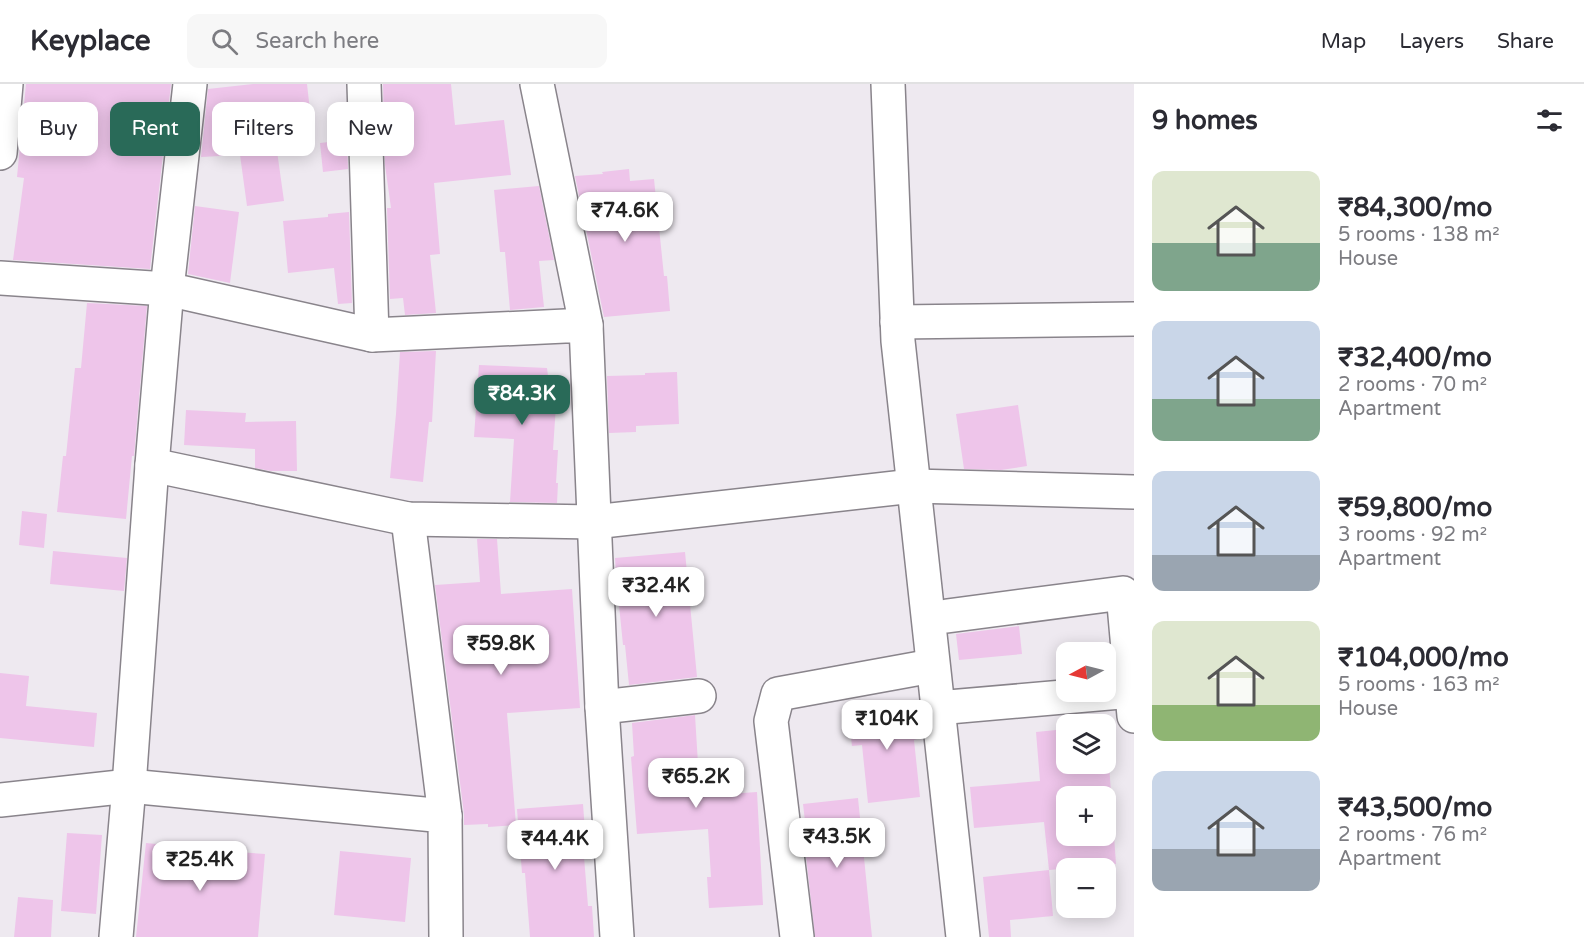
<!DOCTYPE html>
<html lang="en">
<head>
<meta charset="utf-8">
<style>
  :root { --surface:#fff; --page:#f7f7f7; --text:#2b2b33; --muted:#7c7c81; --line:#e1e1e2; --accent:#296a58 }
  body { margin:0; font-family:"Varela Round",sans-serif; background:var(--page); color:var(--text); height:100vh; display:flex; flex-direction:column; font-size:22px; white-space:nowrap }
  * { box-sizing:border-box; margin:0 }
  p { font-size:20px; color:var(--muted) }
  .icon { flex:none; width:33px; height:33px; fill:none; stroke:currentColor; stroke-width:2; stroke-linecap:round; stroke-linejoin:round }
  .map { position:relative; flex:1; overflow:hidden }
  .sheet { display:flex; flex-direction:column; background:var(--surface); width:450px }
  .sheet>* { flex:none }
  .guide { position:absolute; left:18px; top:18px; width:570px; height:54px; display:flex; gap:12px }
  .needle { width:39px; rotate:263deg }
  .fabs { position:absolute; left:1056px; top:558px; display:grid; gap:12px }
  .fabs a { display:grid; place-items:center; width:60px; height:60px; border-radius:12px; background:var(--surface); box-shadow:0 3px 15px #0003; font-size:30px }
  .price { position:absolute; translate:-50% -51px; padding:0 14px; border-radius:12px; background:#fff; color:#222; font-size:20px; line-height:39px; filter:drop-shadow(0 2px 3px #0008) }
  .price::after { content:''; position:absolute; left:50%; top:36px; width:18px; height:14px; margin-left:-9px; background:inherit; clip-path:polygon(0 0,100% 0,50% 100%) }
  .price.active { background:var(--accent); color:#fff }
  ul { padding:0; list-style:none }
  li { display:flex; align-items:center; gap:18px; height:150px; padding:0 18px }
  li span { display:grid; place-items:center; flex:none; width:168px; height:120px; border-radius:12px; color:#555 }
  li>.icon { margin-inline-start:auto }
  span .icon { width:72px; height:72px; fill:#fffc; stroke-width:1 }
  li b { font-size:26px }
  h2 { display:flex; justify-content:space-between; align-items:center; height:72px; padding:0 18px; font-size:26px }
  .tag { padding:0 21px; border-radius:12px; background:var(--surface); box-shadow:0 3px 15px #0003; font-size:21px; line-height:54px }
  .tag.active { background:var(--accent); color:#fff }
  header { display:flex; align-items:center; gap:36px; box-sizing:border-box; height:84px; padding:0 30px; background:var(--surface); border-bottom:2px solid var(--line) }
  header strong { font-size:28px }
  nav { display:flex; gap:33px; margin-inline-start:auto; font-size:21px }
  .search { width:420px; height:54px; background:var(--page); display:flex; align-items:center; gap:15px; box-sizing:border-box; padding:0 21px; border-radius:12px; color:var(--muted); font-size:22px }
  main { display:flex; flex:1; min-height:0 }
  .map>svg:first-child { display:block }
  .building { fill:#eec5ea; fill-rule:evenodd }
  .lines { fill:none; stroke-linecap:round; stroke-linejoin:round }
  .minor-casing { stroke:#89848b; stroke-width:36 }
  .minor { stroke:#fff; stroke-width:33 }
</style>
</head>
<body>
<header>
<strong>Keyplace</strong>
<div class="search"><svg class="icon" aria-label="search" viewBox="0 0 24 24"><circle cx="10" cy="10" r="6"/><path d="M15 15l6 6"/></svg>Search here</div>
<nav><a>Map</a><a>Layers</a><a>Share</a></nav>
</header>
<main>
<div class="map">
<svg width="1134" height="853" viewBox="0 0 1134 853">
  <rect width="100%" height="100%" fill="#eee9f0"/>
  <g class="building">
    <path d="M 26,0 L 171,0 L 150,185 L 13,176 L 24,94 L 17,93 Z"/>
    <path d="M 253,0 L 307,0 L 314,62 L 277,67 L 284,117 L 247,122 L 240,71 L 201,73 L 208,5 Z"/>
    <path d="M 383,0 L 451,0 L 455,41 L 504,36 L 511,91 L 434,99 L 440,170 L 430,171 L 436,229 L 405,231 L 403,214 L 390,215 L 387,124 L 391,124 L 385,81 Z"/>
    <path d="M 347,56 L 348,85 L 323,88 L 320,59 Z"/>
    <path d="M 629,85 L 630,97 L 654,95 L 664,192 L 667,192 L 670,227 L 604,233 L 575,92 L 603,90 L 602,88 Z"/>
    <path d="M 539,102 L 554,176 L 539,177 L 544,223 L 510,226 L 505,168 L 500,168 L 494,106 Z"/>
    <path d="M 195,122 L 239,128 L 230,199 L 188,190 Z"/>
    <path d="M 349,128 L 352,219 L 338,220 L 334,184 L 288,189 L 283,137 L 328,133 L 328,130 Z"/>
    <path d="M 87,219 L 147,222 L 134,372 L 132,372 L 126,435 L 57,428 L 63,372 L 66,372 L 75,284 L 81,284 Z"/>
    <path d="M 436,267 L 432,338 L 429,338 L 423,398 L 390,394 L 396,330 L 400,268 Z"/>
    <path d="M 479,281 L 547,284 L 548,292 L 558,291 L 553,366 L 558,366 L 556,399 L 558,399 L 557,419 L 510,418 L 514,355 L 474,353 Z"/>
    <path d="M 677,288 L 679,340 L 636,342 L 636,348 L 609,349 L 607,292 L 645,291 L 645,289 Z"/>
    <path d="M 1018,321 L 1027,382 L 1001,386 L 964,385 L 956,330 Z"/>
    <path d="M 186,326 L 246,329 L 245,338 L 296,337 L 297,387 L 271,387 L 255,384 L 255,365 L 184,361 Z"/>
    <path d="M 22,427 L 47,430 L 44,464 L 19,461 Z"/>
    <path d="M 477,455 L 497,455 L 501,510 L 572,505 L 580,624 L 507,629 L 516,741 L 488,743 L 488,740 L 464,741 L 464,730 L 435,501 L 480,498 Z"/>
    <path d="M 53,467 L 127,474 L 124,507 L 50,500 Z"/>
    <path d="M 685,468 L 697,593 L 629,601 L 625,561 L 623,561 L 619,521 L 618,521 L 615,474 Z"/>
    <path d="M 1019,542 L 1022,570 L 959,576 L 956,550 Z"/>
    <path d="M 0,589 L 29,592 L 26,622 L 97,629 L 94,663 L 0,654 Z"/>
    <path d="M 914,621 L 917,655 L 914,656 L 920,713 L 868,719 L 862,661 L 852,662 L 848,627 Z"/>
    <path d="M 695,631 L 700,712 L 757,708 L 763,821 L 709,824 L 707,793 L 711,793 L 708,745 L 637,750 L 631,673 L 634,672 L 632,639 Z"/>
    <path d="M 1066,645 L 1066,680 L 1109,680 L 1116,780 L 1049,786 L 1044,738 L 974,744 L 970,703 L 1040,697 L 1036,648 ZM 1066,712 L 1106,712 L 1106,752 L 1066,752 Z"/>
    <path d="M 858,714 L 872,853 L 815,853 L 804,754 L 807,754 L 803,720 Z"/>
    <path d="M 583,720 L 585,747 L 582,748 L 588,822 L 592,822 L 594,853 L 530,853 L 525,789 L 522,789 L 517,725 Z"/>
    <path d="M 67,749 L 102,751 L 96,830 L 61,827 Z"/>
    <path d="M 146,759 L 187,763 L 187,759 L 222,763 L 222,767 L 265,770 L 258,853 L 136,853 Z"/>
    <path d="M 340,767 L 411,774 L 405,838 L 334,831 Z"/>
    <path d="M 1049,786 L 1053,832 L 1010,836 L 1011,853 L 989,853 L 983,793 Z"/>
    <path d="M 18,813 L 53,816 L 51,853 L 14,853 Z"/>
  </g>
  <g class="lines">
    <g class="minor-casing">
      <g id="minor">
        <path d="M 364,0 L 372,251"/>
        <path d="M 537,0 L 586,241"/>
        <path d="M 888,0 L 898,257 L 963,853"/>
        <path d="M 0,69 L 6,0"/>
        <path d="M 0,194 L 167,205 L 372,251 L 586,241 L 602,623 L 617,853"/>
        <path d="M 897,238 L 1134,235"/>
        <path d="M 152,381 L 408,435 L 594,438 L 913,402 L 1134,408"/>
        <path d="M 408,435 L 445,732"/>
        <path d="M 947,532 L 1123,509 L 1134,632"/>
        <path d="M 602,623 L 699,612"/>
        <path d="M 937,624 L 1132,607"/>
        <path d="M 0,716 L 129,702 L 445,732 L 446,853"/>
        <path d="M 116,853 L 129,702 L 152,381 L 167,205 L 190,0"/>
        <path d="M 797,853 L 771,637 L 778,610 L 932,582"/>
      </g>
    </g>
    <use href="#minor" class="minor"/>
  </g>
</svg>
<div class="fabs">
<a><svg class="needle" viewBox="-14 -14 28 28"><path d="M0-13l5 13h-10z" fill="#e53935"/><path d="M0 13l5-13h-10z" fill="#7c7c81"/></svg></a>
<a><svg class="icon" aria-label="layers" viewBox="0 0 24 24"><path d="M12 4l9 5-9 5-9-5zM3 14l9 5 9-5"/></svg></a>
<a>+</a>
<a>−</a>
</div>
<b class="price" style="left:625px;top:159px">₹74.6K</b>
<b class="price active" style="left:522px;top:342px">₹84.3K</b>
<b class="price" style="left:656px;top:534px">₹32.4K</b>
<b class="price" style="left:501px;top:592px">₹59.8K</b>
<b class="price" style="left:887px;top:667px">₹104K</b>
<b class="price" style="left:696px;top:725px">₹65.2K</b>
<b class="price" style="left:837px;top:785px">₹43.5K</b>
<b class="price" style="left:555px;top:787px">₹44.4K</b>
<b class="price" style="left:200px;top:808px">₹25.4K</b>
<div class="guide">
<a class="tag">Buy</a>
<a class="tag active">Rent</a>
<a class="tag">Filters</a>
<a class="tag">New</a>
</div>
</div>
<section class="sheet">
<h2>9 homes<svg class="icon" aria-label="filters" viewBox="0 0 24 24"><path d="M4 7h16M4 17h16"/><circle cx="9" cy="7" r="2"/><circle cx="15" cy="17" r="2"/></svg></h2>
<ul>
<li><span style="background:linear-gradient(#dfe7d0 60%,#7fa58c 0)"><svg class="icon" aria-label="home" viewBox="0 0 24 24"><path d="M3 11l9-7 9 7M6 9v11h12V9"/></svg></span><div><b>₹84,300/mo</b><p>5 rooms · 138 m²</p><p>House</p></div></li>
<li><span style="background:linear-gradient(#c9d6e8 65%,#7fa58c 0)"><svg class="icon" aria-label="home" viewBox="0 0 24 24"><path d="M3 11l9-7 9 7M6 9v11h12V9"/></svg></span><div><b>₹32,400/mo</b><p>2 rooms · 70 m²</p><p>Apartment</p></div></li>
<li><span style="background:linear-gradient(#c9d6e8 70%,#9aa5b1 0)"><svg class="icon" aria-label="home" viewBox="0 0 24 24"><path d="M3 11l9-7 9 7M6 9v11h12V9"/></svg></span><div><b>₹59,800/mo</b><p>3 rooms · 92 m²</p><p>Apartment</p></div></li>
<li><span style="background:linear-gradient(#dfe7d0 70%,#8fb573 0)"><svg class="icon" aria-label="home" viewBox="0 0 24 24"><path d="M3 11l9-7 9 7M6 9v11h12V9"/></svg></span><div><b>₹104,000/mo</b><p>5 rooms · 163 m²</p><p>House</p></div></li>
<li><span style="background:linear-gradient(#c9d6e8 65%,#9aa5b1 0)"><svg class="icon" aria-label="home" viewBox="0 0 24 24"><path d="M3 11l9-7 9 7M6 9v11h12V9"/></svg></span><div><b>₹43,500/mo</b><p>2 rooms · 76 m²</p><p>Apartment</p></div></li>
</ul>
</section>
</main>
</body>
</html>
